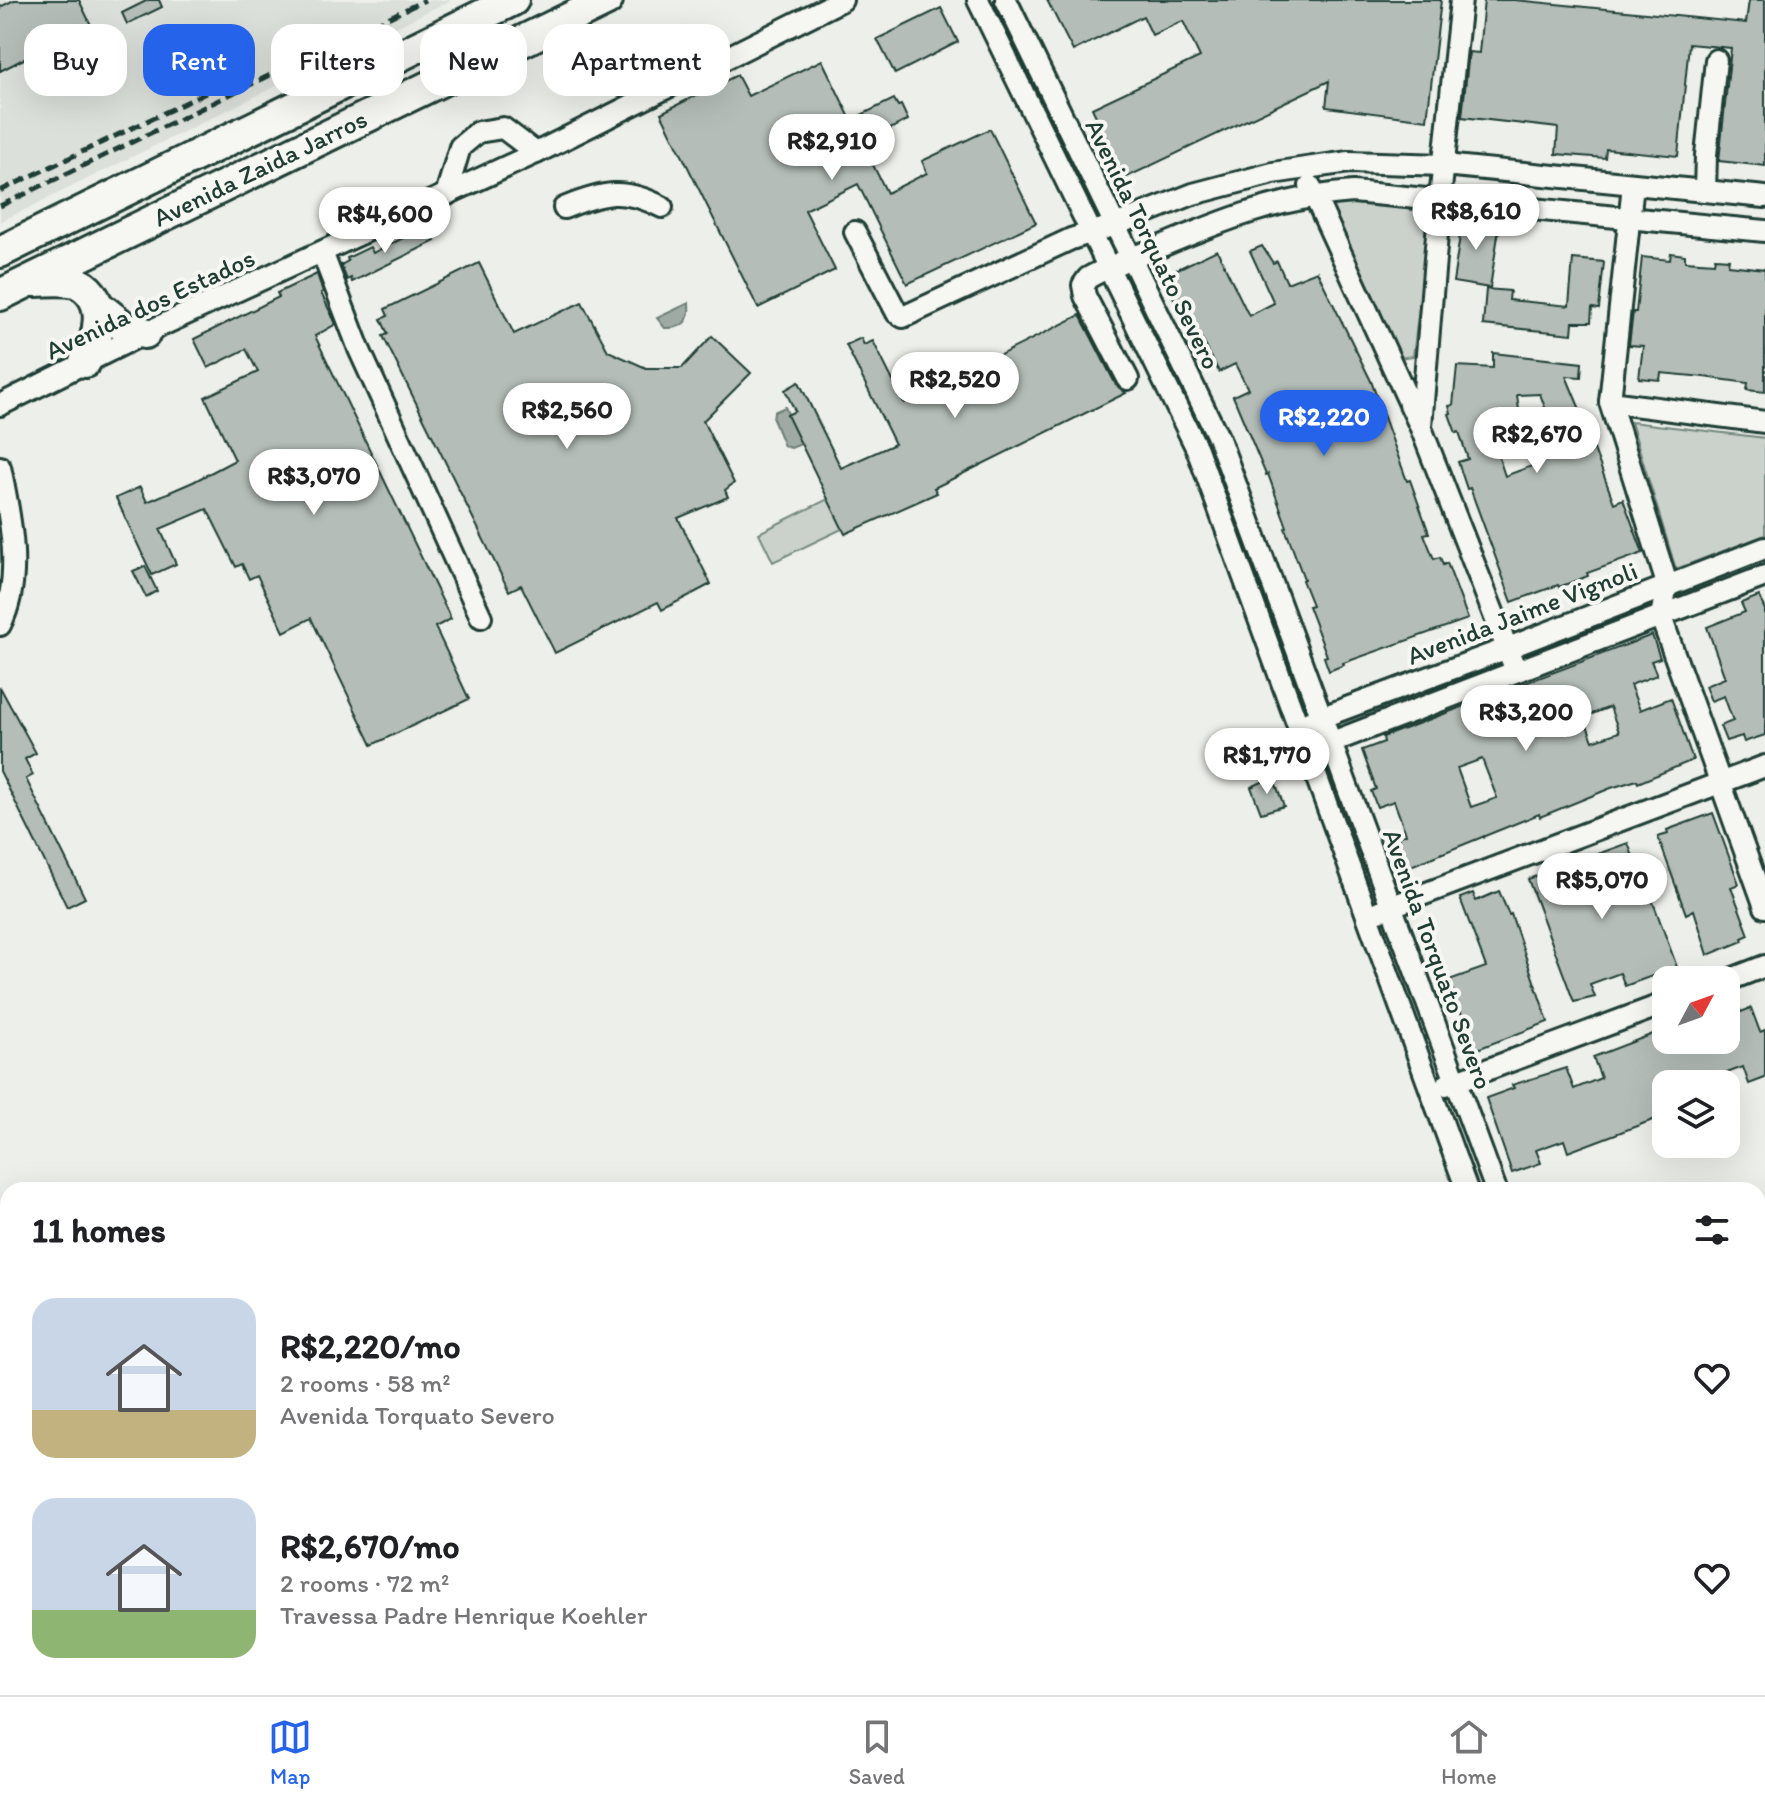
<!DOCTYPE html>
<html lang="en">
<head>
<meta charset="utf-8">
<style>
  :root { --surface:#fff; --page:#f6f6f6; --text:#202124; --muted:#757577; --line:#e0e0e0; --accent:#2563eb }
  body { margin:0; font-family:Itim,sans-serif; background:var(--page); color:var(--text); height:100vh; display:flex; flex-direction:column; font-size:30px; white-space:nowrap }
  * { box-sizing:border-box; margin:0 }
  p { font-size:26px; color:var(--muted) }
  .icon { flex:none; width:44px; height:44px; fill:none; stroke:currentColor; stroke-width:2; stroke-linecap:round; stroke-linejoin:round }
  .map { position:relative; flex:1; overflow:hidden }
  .details { position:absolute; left:0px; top:1182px; width:1766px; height:514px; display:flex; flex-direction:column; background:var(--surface); border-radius:24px 24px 0 0; box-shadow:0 8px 32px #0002 }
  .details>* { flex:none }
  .hud { position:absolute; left:24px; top:24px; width:800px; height:72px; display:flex; gap:16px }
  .needle { width:52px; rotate:49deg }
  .controls { position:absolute; left:1652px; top:966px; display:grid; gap:16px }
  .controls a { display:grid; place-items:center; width:88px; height:88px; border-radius:16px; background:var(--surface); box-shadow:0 8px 32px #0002; font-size:40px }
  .price { position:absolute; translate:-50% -68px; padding:0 18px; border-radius:28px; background:#fff; color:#222; font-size:26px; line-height:52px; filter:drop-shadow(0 2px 4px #0008) }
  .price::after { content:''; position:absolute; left:50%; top:48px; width:24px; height:18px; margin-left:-12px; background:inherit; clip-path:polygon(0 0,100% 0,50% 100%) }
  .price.current { background:var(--accent); color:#fff }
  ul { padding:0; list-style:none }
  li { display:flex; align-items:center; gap:24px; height:200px; padding:0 32px }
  li span { display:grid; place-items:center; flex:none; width:224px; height:160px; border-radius:24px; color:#555 }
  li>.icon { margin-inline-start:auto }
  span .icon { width:96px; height:96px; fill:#fffc; stroke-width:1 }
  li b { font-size:34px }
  h2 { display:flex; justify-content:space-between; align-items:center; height:96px; padding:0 32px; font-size:34px }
  .pill { padding:0 28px; border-radius:24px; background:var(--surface); box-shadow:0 8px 32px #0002; font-size:28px; line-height:72px }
  .pill.current { background:var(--accent); color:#fff }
  .dock { display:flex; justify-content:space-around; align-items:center; height:112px; border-top:2px solid var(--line); background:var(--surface); font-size:22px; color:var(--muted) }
  .dock a { display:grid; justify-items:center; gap:4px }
  .dock .current { color:var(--accent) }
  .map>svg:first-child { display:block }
  .built { fill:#dce0db }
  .green { fill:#cbd2cc; stroke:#758880; stroke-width:2 }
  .water { fill:#9faaa4; stroke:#6c7e77; stroke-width:2 }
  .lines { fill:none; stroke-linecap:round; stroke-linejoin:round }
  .stream { stroke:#6c7e77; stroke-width:5 }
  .building { fill:#b4bdb8; stroke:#1f3d34; stroke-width:2; fill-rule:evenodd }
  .minor-casing { stroke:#1f3d34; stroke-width:26 }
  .highway-casing { stroke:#1f3d34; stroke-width:36 }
  .minor { stroke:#f6f6f2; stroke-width:20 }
  .highway { stroke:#f6f6f2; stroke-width:30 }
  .rail { stroke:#1f3d34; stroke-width:5; stroke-dasharray:12 6; stroke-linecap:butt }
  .labels { text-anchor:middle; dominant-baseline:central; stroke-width:8; stroke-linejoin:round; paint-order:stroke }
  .street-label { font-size:26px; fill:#1f3d34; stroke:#f6f6f2 }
</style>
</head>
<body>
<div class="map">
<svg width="1765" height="1695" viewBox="0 0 1765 1695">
  <rect width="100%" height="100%" fill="#edefea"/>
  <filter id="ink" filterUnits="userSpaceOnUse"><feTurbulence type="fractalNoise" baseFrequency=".0125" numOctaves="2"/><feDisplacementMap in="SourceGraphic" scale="16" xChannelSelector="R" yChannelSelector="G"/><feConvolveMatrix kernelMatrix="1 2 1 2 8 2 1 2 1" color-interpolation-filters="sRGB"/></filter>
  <g filter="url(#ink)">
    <g class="built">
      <path d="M 0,0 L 451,0 L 0,222 Z"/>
      <path d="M 1505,1688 L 1633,1688 L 1636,1695 L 1497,1695 Z"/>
    </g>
    <g class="green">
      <path d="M 1325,197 L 1432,204 L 1413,356 L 1398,358 Z"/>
      <path d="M 1631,422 L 1765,438 L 1765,535 L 1676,569 Z"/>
      <path d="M 832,497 L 846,527 L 773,562 L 759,533 Z"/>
      <path d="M 784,1688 L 1374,1688 L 1367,1695 L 790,1695 Z"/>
    </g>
    <g class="water">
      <path d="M 689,303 C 691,321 683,329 665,328 L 657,318 Z"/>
      <path d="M 785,407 L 801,444 L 791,448 L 784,446 L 773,419 L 774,412 Z"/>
    </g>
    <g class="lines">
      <g class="stream">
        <path d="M 1758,1464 L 1765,1461"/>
        <path d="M 1427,1695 L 1434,1688"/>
      </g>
    </g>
    <g class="building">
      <path d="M 14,0 L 79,0 L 91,25 L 0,71 L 0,7 Z"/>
      <path d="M 148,0 L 159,0 L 162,7 L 127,24 L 122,13 Z"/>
      <path d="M 1047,0 L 1441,0 L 1427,120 L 1326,107 L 1329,81 L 1125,178 L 1092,108 L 1200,57 L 1183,21 L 1152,35 L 1143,16 L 1073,51 Z"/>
      <path d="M 1484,0 L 1514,0 L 1746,23 L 1749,0 L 1765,0 L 1765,166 L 1719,161 L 1731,48 L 1689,44 L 1678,156 L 1606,149 L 1605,158 L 1556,154 L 1558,128 L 1462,117 L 1469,52 L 1479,53 Z"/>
      <path d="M 941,8 L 958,42 L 895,74 L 877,39 Z"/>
      <path d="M 822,60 L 851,120 L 894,99 L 898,106 L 901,105 L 908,120 L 862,143 L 887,193 L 927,173 L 922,161 L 990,129 L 1036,223 L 907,284 L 858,184 L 805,210 L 835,270 L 758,308 L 661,113 L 737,75 L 748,96 Z"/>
      <path d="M 1463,216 L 1500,222 L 1490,288 L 1453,282 Z"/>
      <path d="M 427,226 L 435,241 L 352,282 L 351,278 L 347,280 L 341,265 L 348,261 L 347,258 L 370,247 L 373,253 Z"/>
      <path d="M 1262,246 L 1273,263 L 1277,261 L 1287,283 L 1317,271 L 1371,381 L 1407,481 L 1410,480 L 1429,533 L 1424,534 L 1434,559 L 1440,557 L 1443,565 L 1447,563 L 1468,619 L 1343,663 L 1344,665 L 1329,671 L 1324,657 L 1327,656 L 1308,606 L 1312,605 L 1302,580 L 1304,579 L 1285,528 L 1287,527 L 1268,474 L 1266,475 L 1233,396 L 1248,389 L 1235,364 L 1219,372 L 1202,339 L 1195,342 L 1163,276 L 1217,250 L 1249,316 L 1274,303 L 1250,251 Z"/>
      <path d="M 1671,253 L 1685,255 L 1685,261 L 1714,263 L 1715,258 L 1729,259 L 1728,265 L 1765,269 L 1765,392 L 1747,390 L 1748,383 L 1704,377 L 1661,373 L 1660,380 L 1639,378 L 1643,346 L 1629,345 L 1633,312 L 1636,312 L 1642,257 L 1670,260 Z"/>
      <path d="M 1573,259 L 1604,262 L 1599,309 L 1592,308 L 1591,322 L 1573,322 L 1572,334 L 1483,325 L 1486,289 L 1510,291 L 1509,300 L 1569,306 Z"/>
      <path d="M 479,263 L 514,334 L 582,302 L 608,351 L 646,368 L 682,368 L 712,336 L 751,373 L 703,421 L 734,483 L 725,490 L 728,497 L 678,518 L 711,584 L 662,610 L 658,602 L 555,653 L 521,585 L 509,591 L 383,336 L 388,334 L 381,319 L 388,316 L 385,309 Z"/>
      <path d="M 317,274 L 323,292 L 321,293 L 336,324 L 315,336 L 451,619 L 435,627 L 469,699 L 372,745 L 311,618 L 284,632 L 257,575 L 249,579 L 242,564 L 236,567 L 207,509 L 160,529 L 176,564 L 152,575 L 116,498 L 140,487 L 147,502 L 193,482 L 235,460 L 205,397 L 258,372 L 246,349 L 208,368 L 194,339 L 279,297 L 277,293 Z"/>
      <path d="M 1080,315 L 1116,385 L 1126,393 L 934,488 L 937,493 L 845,534 L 787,415 L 795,411 L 785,390 L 799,382 L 841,468 L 895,444 L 846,345 L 861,338 L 864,345 L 873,341 L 904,403 Z"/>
      <path d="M 1493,353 L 1582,363 L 1581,377 L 1566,376 L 1579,407 L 1581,417 L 1577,418 L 1588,445 L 1592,444 L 1614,503 L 1623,499 L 1643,553 L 1587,573 L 1588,576 L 1559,587 L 1558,585 L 1512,602 L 1470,488 L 1467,489 L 1458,462 L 1468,459 L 1459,432 L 1456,433 L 1449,414 L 1451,413 L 1449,406 L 1453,405 L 1457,366 L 1493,368 ZM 1540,394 L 1553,429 L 1523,440 L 1532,466 L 1505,476 L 1496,449 L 1523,440 L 1517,395 Z"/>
      <path d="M 145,566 L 157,591 L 146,597 L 133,571 Z"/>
      <path d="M 1759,596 L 1765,610 L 1765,735 L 1744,742 L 1742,736 L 1726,741 L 1720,726 L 1733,721 L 1724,696 L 1711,701 L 1705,686 L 1725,678 L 1707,627 L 1745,612 L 1741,603 Z"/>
      <path d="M 1652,635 L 1660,658 L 1651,661 L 1657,675 L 1630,685 L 1640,710 L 1671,698 L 1693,760 L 1638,783 L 1637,780 L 1611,788 L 1540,817 L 1539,814 L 1401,870 L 1392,846 L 1400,842 L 1398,837 L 1406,834 L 1394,801 L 1377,807 L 1371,791 L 1376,789 L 1362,750 L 1384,742 L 1383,737 ZM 1610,707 L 1619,732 L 1593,741 L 1584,717 ZM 1482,759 L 1497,798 L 1471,807 L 1457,768 Z"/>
      <path d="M 0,687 L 36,753 L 25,759 L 33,775 L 26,779 L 85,898 L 67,907 L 0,771 Z"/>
      <path d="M 1273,777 L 1284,806 L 1261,813 L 1251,787 Z"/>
      <path d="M 1713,813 L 1739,884 L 1731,887 L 1749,935 L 1742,938 L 1743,941 L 1708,955 L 1694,910 L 1686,914 L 1658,837 L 1668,834 L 1667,830 Z"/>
      <path d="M 1628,843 L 1640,876 L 1643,875 L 1677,967 L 1625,986 L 1620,973 L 1590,984 L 1595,997 L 1574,1002 L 1528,879 Z"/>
      <path d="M 1499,891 L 1509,915 L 1511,914 L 1548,1022 L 1475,1050 L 1449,980 L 1486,967 L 1460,898 L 1473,893 L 1476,901 Z"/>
      <path d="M 1737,1004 L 1741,1012 L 1751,1008 L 1760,1032 L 1765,1030 L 1765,1078 L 1749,1084 L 1743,1067 L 1697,1084 L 1666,1084 L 1666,1115 L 1568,1152 L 1564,1140 L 1536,1150 L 1541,1163 L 1512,1173 L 1486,1098 L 1514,1088 L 1512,1085 L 1566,1068 L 1574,1089 L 1601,1078 L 1593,1057 L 1666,1029 L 1666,1040 L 1726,1040 L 1726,1008 Z"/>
    </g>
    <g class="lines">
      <g class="minor-casing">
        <g id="minor">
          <path d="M 978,0 L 1197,449 L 1467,1190"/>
          <path d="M 1006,0 L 1219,439 L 1496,1190"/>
          <path d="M 1633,184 L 1610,402 L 1667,584 L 1661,617 L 1765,907"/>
          <path d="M 1310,186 L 1421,428 L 1516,671"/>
          <path d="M 1705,191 L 1706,155 L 1716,60"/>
          <path d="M 446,195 L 460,147 L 478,132 L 503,128 L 536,153"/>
          <path d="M 564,208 C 603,192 624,187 662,207"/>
          <path d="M 855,232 L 897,313 L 903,317 L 1071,239 L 1115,225 L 1193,194 L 1273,173 L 1306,168 L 1349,162 L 1444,165 L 1765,197"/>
          <path d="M 322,252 L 359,349 L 481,617"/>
          <path d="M 1128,379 L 1085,296 L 1083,285 L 1088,278 C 1109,266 1134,257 1157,248 C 1223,220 1281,197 1353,192 L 1765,231"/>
          <path d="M 1610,402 L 1765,422"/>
          <path d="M 0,405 L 145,333 L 536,153 L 842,0"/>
          <path d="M 1421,426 L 1440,199 L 1461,0"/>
          <path d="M 0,467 C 10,515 24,579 0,625"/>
          <path d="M 1309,722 L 1508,648 L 1765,548"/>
          <path d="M 1319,747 L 1765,576"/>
          <path d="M 1379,911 L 1765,766"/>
          <path d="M 1726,981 L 1765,966"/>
          <path d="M 1446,1085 L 1666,1003"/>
          <path d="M 1758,1438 L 1765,1435"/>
          <path d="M 1758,1494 L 1765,1491"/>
          <path d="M 0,1585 L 8,1583"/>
          <path d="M 738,1688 L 744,1695"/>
          <path d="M 772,1688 L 778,1695"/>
          <path d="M 1648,1688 L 1651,1695"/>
          <path d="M 1675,1688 L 1678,1695"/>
          <path d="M 716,1695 L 724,1688"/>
          <path d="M 1389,1695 L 1396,1688"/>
          <path d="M 1463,1695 L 1470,1688"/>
        </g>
      </g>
      <g class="highway-casing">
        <g id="highway">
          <path d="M 0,252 L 513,0"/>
          <path d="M 34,281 C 47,281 66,278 78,283 C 110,299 99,339 85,362"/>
          <path d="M 0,295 L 607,0"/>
          <path d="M 98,306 L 128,330 L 145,333"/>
        </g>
      </g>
      <use href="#minor" class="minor"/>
      <use href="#highway" class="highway"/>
      <g class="rail">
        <path d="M 0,191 L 235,79"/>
        <path d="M 0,206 L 425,0"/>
      </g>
    </g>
  </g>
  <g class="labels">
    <g class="street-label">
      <text transform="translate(260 168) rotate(-26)">Avenida Zaida Jarros</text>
      <text transform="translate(1153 244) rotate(64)">Avenida Torquato Severo</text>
      <text transform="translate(150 304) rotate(-25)">Avenida dos Estados</text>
      <text transform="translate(1522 613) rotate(-21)">Avenida Jaime Vignoli</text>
      <text transform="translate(1438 959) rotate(70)">Avenida Torquato Severo</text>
    </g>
  </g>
</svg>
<div class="controls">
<a><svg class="needle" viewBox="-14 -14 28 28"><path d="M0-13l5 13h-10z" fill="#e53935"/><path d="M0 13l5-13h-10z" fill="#757577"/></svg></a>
<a><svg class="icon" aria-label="layers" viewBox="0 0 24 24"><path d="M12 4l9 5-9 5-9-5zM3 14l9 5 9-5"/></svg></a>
</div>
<b class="price" style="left:832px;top:182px">R$2,910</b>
<b class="price" style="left:1476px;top:252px">R$8,610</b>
<b class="price" style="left:385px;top:255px">R$4,600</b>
<b class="price" style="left:955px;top:420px">R$2,520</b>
<b class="price" style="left:567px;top:451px">R$2,560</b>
<b class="price current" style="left:1324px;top:458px">R$2,220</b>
<b class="price" style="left:1537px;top:475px">R$2,670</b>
<b class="price" style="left:314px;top:517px">R$3,070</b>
<b class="price" style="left:1526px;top:753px">R$3,200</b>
<b class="price" style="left:1267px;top:796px">R$1,770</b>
<b class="price" style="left:1602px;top:921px">R$5,070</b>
<div class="hud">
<a class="pill">Buy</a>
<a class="pill current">Rent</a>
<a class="pill">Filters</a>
<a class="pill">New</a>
<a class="pill">Apartment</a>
</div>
<section class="details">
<h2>11 homes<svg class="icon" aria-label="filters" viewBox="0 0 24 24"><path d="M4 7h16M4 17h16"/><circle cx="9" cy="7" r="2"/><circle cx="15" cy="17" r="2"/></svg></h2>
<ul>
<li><span style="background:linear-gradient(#c9d6e8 70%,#c2b280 0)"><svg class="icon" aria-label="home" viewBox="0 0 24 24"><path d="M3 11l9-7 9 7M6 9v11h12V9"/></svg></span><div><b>R$2,220/mo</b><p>2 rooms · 58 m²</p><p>Avenida Torquato Severo</p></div><svg class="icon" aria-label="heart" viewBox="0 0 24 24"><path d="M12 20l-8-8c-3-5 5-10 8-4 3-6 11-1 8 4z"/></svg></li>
<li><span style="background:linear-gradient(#c9d6e8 70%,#8fb573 0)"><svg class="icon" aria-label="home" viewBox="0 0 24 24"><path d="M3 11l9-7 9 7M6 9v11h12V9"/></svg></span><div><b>R$2,670/mo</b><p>2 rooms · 72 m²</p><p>Travessa Padre Henrique Koehler</p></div><svg class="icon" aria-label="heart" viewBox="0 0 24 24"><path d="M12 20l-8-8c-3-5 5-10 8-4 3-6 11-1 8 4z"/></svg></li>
</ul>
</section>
</div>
<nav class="dock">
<a class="current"><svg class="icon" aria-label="map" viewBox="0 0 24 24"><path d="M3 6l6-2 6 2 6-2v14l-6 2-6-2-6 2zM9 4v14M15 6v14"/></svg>Map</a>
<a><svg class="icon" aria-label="saved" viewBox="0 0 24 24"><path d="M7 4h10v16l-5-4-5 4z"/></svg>Saved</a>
<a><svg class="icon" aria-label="home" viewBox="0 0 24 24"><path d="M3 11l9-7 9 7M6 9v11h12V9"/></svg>Home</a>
</nav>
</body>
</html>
